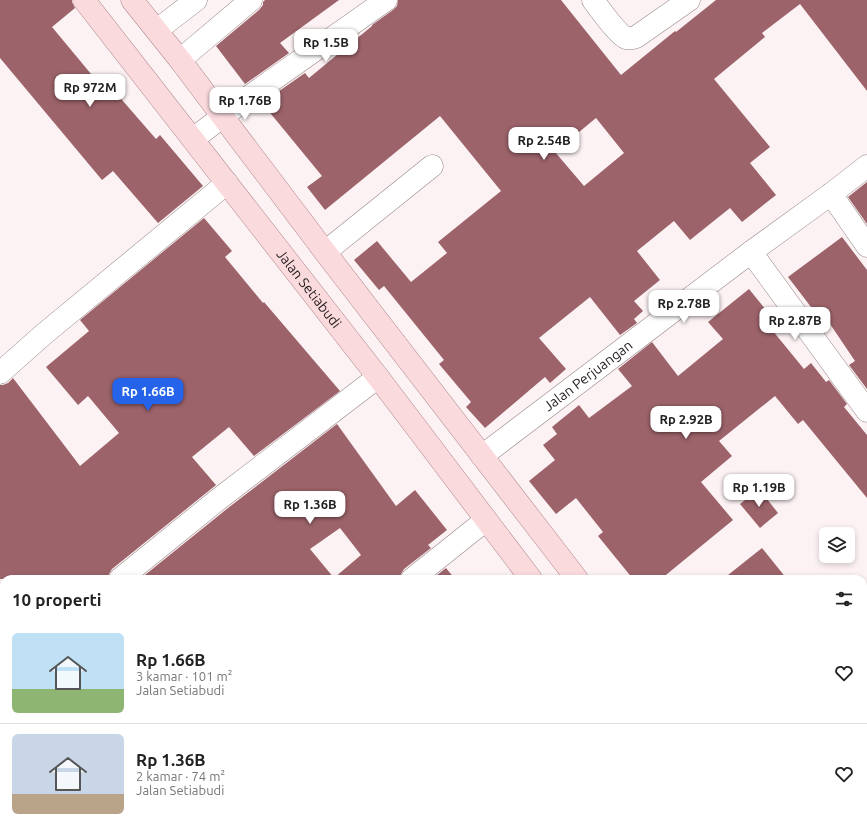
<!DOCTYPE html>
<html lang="id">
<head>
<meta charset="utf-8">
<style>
  :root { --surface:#fff; --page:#f6f6f6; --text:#222; --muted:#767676; --line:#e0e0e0; --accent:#2563eb }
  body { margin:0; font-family:Ubuntu,sans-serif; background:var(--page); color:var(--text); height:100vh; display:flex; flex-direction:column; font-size:15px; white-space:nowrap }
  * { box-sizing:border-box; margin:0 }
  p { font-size:13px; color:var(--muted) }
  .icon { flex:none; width:22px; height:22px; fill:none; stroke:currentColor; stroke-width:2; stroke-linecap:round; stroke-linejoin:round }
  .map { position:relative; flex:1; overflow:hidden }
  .drawer { position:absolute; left:0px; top:575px; width:867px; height:256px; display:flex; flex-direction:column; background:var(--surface); border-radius:12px 12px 0 0; box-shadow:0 2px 6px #0003 }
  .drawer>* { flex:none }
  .controls { position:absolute; left:819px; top:527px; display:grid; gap:8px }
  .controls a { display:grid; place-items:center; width:36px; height:36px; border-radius:6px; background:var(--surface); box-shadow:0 2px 6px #0003; font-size:20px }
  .price { position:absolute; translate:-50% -34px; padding:0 9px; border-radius:8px; background:#fff; color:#222; font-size:13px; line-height:26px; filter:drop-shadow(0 1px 2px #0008) }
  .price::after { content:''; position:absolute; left:50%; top:24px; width:12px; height:9px; margin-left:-6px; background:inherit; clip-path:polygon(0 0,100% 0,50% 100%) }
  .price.current { background:var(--accent); color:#fff }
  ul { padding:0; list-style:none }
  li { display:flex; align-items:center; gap:12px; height:100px; padding:0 12px }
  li+li { border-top:1px solid var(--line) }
  li span { display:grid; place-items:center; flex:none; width:112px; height:80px; border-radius:6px; color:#555 }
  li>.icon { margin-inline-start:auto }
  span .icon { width:48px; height:48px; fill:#fffc; stroke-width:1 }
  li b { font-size:17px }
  h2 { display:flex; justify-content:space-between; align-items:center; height:48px; padding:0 12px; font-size:17px }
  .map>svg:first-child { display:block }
  .building { fill:#9c636a; fill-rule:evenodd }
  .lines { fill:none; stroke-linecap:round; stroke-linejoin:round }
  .minor-casing { stroke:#958586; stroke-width:23 }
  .major-casing { stroke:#ad888c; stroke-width:23 }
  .minor { stroke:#fff; stroke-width:22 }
  .major { stroke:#fbdade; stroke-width:22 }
  .labels { text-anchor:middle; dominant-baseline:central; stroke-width:3; stroke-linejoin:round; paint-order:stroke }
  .street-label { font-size:14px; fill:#221c1c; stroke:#fff }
</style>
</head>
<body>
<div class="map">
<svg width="867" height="831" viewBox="0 0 867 831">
  <rect width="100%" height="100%" fill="#fdf2f3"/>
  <g class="building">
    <path d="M 0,0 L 72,0 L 72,2 L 75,8 L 52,27 L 111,98 L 116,93 L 156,139 L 160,135 L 203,186 L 158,223 L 113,171 L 102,180 L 0,58 Z"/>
    <path d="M 265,0 L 339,0 L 280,43 L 289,53 L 245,84 L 216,46 L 259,10 L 263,5 L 263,2 Z"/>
    <path d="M 398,0 L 561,0 L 621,75 L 675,31 L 676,32 L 716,0 L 867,0 L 867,91 L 800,4 L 762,33 L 765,37 L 714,79 L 770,147 L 750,163 L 776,195 L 742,222 L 730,208 L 690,240 L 674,221 L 637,251 L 660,280 L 634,301 L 643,311 L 634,319 L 637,323 L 620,335 L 590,297 L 539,338 L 566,369 L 550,383 L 545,377 L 485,428 L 466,407 L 471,402 L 439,364 L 444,360 L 384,286 L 379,290 L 354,260 L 377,241 L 411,282 L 447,253 L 438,242 L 501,191 L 440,116 L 325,210 L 307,187 L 322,176 L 262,103 L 305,73 L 309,78 L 372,26 L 372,25 L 393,10 L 397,6 ZM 596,118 L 624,153 L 584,186 L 555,152 Z"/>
    <path d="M 867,182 L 867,224 L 848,197 Z"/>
    <path d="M 204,218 L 232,251 L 225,257 L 263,303 L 264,302 L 340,391 L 254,456 L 229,427 L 192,457 L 216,485 L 112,569 L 109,574 L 108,579 L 0,579 L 0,385 L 3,385 L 8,383 L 13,378 L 80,466 L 119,433 L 88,396 L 78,405 L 46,367 L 89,331 L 80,320 Z"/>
    <path d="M 842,237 L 867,270 L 867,389 L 849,365 L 855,361 L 828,321 L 824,324 L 788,277 Z"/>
    <path d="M 749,289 L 774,320 L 768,325 L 804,369 L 811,363 L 826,382 L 829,380 L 847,404 L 844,407 L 867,435 L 867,498 L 803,420 L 798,424 L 775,396 L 719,441 L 732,456 L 701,482 L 733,520 L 661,579 L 633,579 L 598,536 L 603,532 L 576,498 L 556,514 L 529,481 L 555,460 L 543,445 L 557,434 L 552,427 L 579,405 L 589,418 L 632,386 L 618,369 L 652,342 L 678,376 L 723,339 L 708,322 Z"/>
    <path d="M 337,424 L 396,506 L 415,490 L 447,530 L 428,545 L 431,548 L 404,569 L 401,574 L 400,579 L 140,579 L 228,508 ZM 340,528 L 361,555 L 334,578 L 310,549 Z"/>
    <path d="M 759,489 L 778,513 L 760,528 L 740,504 Z"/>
    <path d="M 762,548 L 787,579 L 723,579 Z"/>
    <path d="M 446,568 L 455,579 L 432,579 Z"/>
  </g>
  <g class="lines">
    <g class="minor-casing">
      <g id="minor">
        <path d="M 593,0 C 598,7 619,36 626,38 C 630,39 633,38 636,37 L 689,0"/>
        <path d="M 157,30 L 196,0"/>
        <path d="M 180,60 L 251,0"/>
        <path d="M 193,139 L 247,98 L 386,0"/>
        <path d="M 831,194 L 867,246"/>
        <path d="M 325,252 L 432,166"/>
        <path d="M 751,252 L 867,411"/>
        <path d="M 0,373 L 44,334 L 227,183"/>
        <path id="s1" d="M 482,456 L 751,252 L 831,194 L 867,166"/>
        <path d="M 120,579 L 220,498 L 378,377"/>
        <path d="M 412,579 L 486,520"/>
        <path d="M 0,639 L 4,644"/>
        <path d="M 0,779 L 4,776"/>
        <path d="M 146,827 L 149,831"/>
        <path d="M 287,831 L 292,827"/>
        <path d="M 442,831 L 447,827"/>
      </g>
    </g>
    <g class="major-casing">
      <g id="major">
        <path id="s2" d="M 84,0 L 378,377 L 531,579"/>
        <path d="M 132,0 L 180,60 L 325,252 L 577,579"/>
        <path d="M 718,827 L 722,831"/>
        <path d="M 767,827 L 771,831"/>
      </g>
    </g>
    <use href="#minor" class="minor"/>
    <use href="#major" class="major"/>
  </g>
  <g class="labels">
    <g class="street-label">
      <text stroke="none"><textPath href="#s2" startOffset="366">Jalan Setiabudi</textPath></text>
      <text stroke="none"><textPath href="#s1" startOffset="133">Jalan Perjuangan</textPath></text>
    </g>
  </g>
</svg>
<div class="controls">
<a><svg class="icon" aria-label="layers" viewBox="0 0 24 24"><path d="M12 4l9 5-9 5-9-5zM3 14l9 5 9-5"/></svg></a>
</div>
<b class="price" style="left:326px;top:63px">Rp 1.5B</b>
<b class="price" style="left:90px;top:108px">Rp 972M</b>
<b class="price" style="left:245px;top:121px">Rp 1.76B</b>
<b class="price" style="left:544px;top:161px">Rp 2.54B</b>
<b class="price" style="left:684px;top:324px">Rp 2.78B</b>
<b class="price" style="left:795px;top:341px">Rp 2.87B</b>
<b class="price current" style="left:148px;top:412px">Rp 1.66B</b>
<b class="price" style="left:686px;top:440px">Rp 2.92B</b>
<b class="price" style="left:759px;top:508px">Rp 1.19B</b>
<b class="price" style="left:310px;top:525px">Rp 1.36B</b>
<section class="drawer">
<h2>10 properti<svg class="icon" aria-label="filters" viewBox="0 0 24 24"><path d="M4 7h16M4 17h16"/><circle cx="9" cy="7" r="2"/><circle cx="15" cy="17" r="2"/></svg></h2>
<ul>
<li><span style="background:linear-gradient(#bfe0f5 70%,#8fb573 0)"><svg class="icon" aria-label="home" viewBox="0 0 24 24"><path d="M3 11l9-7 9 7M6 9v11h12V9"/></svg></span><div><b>Rp 1.66B</b><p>3 kamar · 101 m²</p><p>Jalan Setiabudi</p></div><svg class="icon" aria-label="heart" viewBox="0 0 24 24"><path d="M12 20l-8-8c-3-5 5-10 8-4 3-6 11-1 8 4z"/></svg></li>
<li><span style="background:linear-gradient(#c9d6e8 75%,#b9a48a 0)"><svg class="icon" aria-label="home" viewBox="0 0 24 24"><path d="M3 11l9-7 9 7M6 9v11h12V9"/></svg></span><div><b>Rp 1.36B</b><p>2 kamar · 74 m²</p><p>Jalan Setiabudi</p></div><svg class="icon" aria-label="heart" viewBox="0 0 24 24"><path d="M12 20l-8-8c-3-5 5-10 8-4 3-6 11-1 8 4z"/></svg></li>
</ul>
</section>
</div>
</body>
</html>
